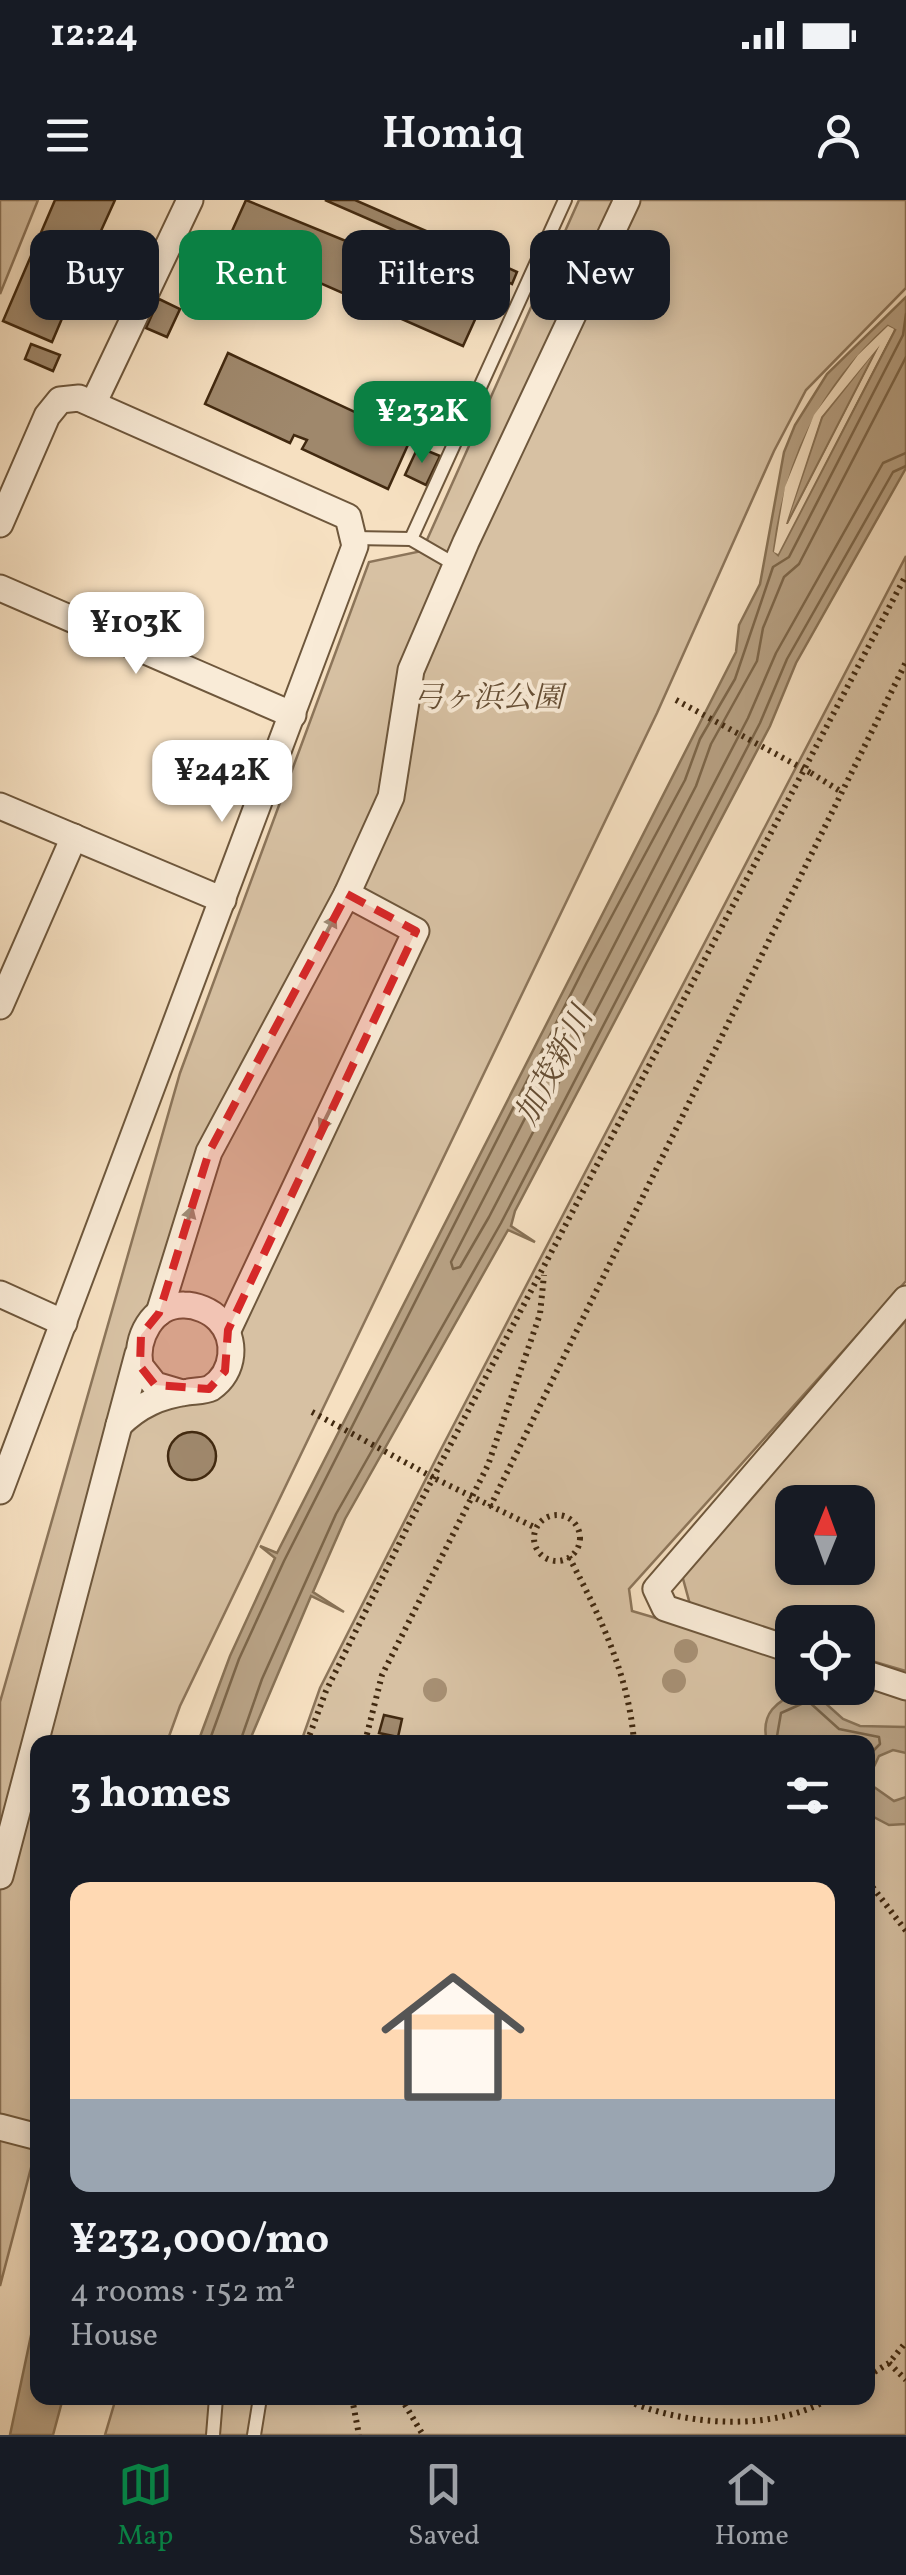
<!DOCTYPE html>
<html lang="en">
<head>
<meta charset="utf-8">
<style>
  :root { --surface:#171b24; --page:#20242c; --text:#f1f3f6; --muted:#9ea1a6; --line:#363941; --accent:#0b8043 }
  body { margin:0; font-family:Vollkorn,"Noto Serif JP",serif; background:var(--page); color:var(--text); height:100vh; display:flex; flex-direction:column; font-size:38px; white-space:nowrap }
  * { box-sizing:border-box; margin:0 }
  p { font-size:32px; color:var(--muted) }
  .icon { flex:none; width:55px; height:55px; fill:none; stroke:currentColor; stroke-width:2; stroke-linecap:round; stroke-linejoin:round }
  .map { position:relative; flex:1; overflow:hidden }
  .panel { position:absolute; left:30px; top:1535px; width:845px; height:670px; display:flex; flex-direction:column; background:var(--surface); border-radius:20px; box-shadow:0 5px 15px #0003 }
  .panel>* { flex:none }
  .guide { position:absolute; left:30px; top:30px; width:848px; height:90px; display:flex; gap:20px }
  .needle { width:65px; rotate:1deg }
  .tools { position:absolute; left:775px; top:1285px; display:grid; gap:20px }
  .tools a { display:grid; place-items:center; width:100px; height:100px; border-radius:20px; background:var(--surface); box-shadow:0 5px 15px #0003; font-size:50px }
  .price { position:absolute; translate:-50% -85px; padding:0 22px; border-radius:20px; background:#fff; color:#222; font-size:32px; line-height:65px; filter:drop-shadow(0 2px 5px #0008) }
  .price::after { content:''; position:absolute; left:50%; top:60px; width:30px; height:22px; margin-left:-15px; background:inherit; clip-path:polygon(0 0,100% 0,50% 100%) }
  .price.current { background:var(--accent); color:#fff }
  ul { padding:0; list-style:none }
  li { display:grid; align-content:center; gap:20px; height:530px; padding:0 40px }
  li span { display:grid; place-items:center; height:310px; border-radius:20px; color:#555 }
  li>.icon { margin-inline-start:auto }
  span .icon { width:180px; height:180px; fill:#fffc; stroke-width:1 }
  li b { font-size:42px }
  h2 { display:flex; justify-content:space-between; align-items:center; height:120px; padding:0 40px; font-size:42px }
  .chip { padding:0 35px; border-radius:20px; background:var(--surface); box-shadow:0 5px 15px #0003; font-size:35px; line-height:90px }
  .chip.current { background:var(--accent); color:#fff }
  .status { display:flex; justify-content:space-between; align-items:center; height:70px; padding:0 50px; background:var(--surface); direction:ltr }
  .status svg { height:28px; fill:currentColor }
  header { display:flex; justify-content:space-between; align-items:center; height:130px; padding:0 40px; background:var(--surface); font-size:45px; font-weight:600 }
  .tab-bar { display:flex; justify-content:space-around; align-items:center; height:140px; border-top:2px solid var(--line); background:var(--surface); font-size:28px; color:var(--muted) }
  .tab-bar a { display:grid; justify-items:center; gap:5px }
  .tab-bar .current { color:var(--accent) }
  .map>svg:first-child { display:block }
  .green { fill:#d7c1a3; stroke:#8c755a; stroke-width:2.5; fill-rule:evenodd }
  .water { fill:#b8a285; stroke:#887256; stroke-width:2.5; fill-rule:evenodd }
  .pier { fill:#f6e0c1; fill-rule:evenodd }
  .lines { fill:none; stroke-linecap:round; stroke-linejoin:round }
  .shore { stroke:#7c664a; stroke-width:2.5 }
  .building { fill:#9f886c; stroke:#412910; stroke-width:2.5 }
  .service-casing { stroke:#6e573c; stroke-width:16 }
  .minor-casing { stroke:#6e573c; stroke-width:29 }
  .path { stroke:#412910; stroke-width:6; stroke-dasharray:2.5 5; stroke-linecap:butt }
  .service { stroke:#f9ebd7; stroke-width:12 }
  .minor { stroke:#f9ebd7; stroke-width:25 }
  .path-bridge { stroke:#412910; stroke-width:6; stroke-dasharray:2.5 5; stroke-linecap:butt }
  .tree { fill:#a79074 }
  .oneway { fill:#9d8a74 }
  .marked { fill:#d62828; fill-opacity:0.2; stroke:#d62828; stroke-width:8; stroke-dasharray:20 12; stroke-linejoin:round }
  .labels { text-anchor:middle; dominant-baseline:central; stroke-width:8; stroke-linejoin:round; paint-order:stroke }
  .park-label { font-size:30px; font-style:italic; fill:#664f35; stroke:#f9ebd7 }
  .water-label { font-size:32px; font-style:italic; fill:#654d33; stroke:#f9ebd7 }
</style>
</head>
<body>
<div class="status"><b>12:24</b><svg viewBox="0 0 49 12"><path d="M0 12V9h3v3zM5 12V6h3v6zM10 12V3h3v9zM15 12V0h3v12zM26 1h20v11H26zM47 4h2v5h-2z"/></svg></div>
<header><svg class="icon" aria-label="menu" viewBox="0 0 24 24"><path d="M4 6h16M4 12h16M4 18h16"/></svg>Homiq<svg class="icon" aria-label="person" viewBox="0 0 24 24"><circle cx="12" cy="8" r="4"/><path d="M4 21q1-7 8-7t8 7"/></svg></header>
<div class="map">
<svg width="906" height="2235" viewBox="0 0 906 2235">
  <rect width="100%" height="100%" fill="#f6e0c1"/>
  <filter id="stains"><feTurbulence type="fractalNoise" baseFrequency=".002" numOctaves="4"/><feColorMatrix values="0 0 0 0 .2 0 0 0 0 .09 0 0 0 0 .02 0 0 0 .5 -.17"/></filter>
  <radialGradient id="worn" r=".72"><stop offset=".6" stop-color="#630" stop-opacity="0"/><stop offset="1" stop-color="#630" stop-opacity=".3"/></radialGradient>
  <g class="green">
    <path d="M 0,0 L 38,0 L 0,94 Z"/>
    <path d="M 579,0 L 906,0 L 906,88 L 806,190 L 774,251 L 657,513 L 180,1506 L 167,1542 L 38,1542 L 37,1945 L 0,2086 L 0,1502 L 180,873 L 369,362 L 422,351 Z"/>
    <path d="M 906,356 L 906,1081 L 629,1389 L 632,1411 L 792,1458 L 792,1488 L 858,1488 L 858,1478 L 906,1498 L 906,2235 L 105,2235 L 116,2198 L 868,2198 L 868,1542 L 301,1542 L 320,1488 L 438,1255 Z"/>
    <path d="M 906,1120 L 906,1471 L 858,1457 L 858,1422 L 792,1422 L 792,1438 L 691,1408 L 682,1375 ZM 792,1302 L 858,1302 L 858,1368 L 792,1368 Z"/>
  </g>
  <g class="water">
    <path d="M 906,97 L 906,268 L 796,463 L 770,526 L 515,1011 L 511,1026 L 535,1042 L 508,1030 L 345,1319 L 313,1392 L 344,1412 L 311,1396 L 249,1542 L 198,1542 L 230,1456 L 275,1358 L 260,1346 L 277,1353 L 736,452 L 739,425 L 760,384 L 784,252 L 795,225 L 827,174 ZM 888,126 L 895,130 L 778,355 L 774,351 C 785,260 820,188 888,126 Z"/>
    <path d="M 879,145 L 787,324 L 786,323 L 822,217 Z"/>
    <path d="M 802,1492 L 813,1492 L 843,1519 L 860,1526 L 906,1527 L 906,1553 L 893,1550 L 879,1556 L 870,1575 L 874,1587 L 894,1601 L 906,1597 L 906,1624 L 889,1625 L 868,1614 L 868,1542 L 767,1542 C 760,1514 776,1500 802,1492 Z"/>
    <path d="M 37,2107 L 38,2198 L 63,2198 L 53,2235 L 10,2235 Z"/>
  </g>
  <path class="pier" d="M 888,126 L 894,129 L 778,354 L 774,352 L 785,287 L 814,215 L 858,155 ZM 880,145 L 788,324 L 786,324 L 821,217 Z"/>
  <g class="lines">
    <g class="shore">
      <path d="M 906,157 L 799,364 L 784,377 L 763,428 L 757,461 L 711,544 L 696,586 L 451,1062 L 453,1069 L 460,1067 L 489,1017 L 748,518 L 776,453 L 883,263 L 906,253"/>
      <path d="M 209,1542 L 239,1459 L 284,1361 L 586,764 L 685,580 L 700,539 L 735,479 L 773,367 L 789,357 L 903,135 L 906,114"/>
      <path d="M 240,1542 L 262,1479 L 336,1314 L 501,1023 L 760,523 L 787,459 L 893,272 L 906,266"/>
      <path d="M 776,1542 L 781,1513 L 808,1501 L 839,1529 L 879,1537 L 880,1544 L 868,1556"/>
    </g>
  </g>
  <g class="building">
    <path d="M 55,0 L 115,0 L 95,44 L 86,41 L 82,51 L 89,55 L 52,142 L 3,121 Z"/>
    <path d="M 246,0 L 358,46 L 359,42 L 372,48 L 369,52 L 433,80 L 436,76 L 483,102 L 463,146 L 227,42 Z"/>
    <path d="M 325,0 L 355,0 L 449,41 L 444,52 Z"/>
    <path d="M 451,42 L 517,72 L 512,84 L 445,54 Z"/>
    <path d="M 159,99 L 180,109 L 167,137 L 146,128 Z"/>
    <path d="M 31,144 L 60,155 L 53,171 L 25,159 Z"/>
    <path d="M 228,153 L 411,238 L 388,289 L 302,249 L 307,240 L 294,235 L 290,243 L 205,204 Z"/>
    <path d="M 443,207 L 457,213 L 449,231 L 436,226 Z"/>
    <path d="M 418,247 L 440,256 L 426,285 L 405,275 Z"/>
    <circle cx="192" cy="1256" r="24"/>
    <path d="M 384,1515 L 402,1519 L 398,1537 L 379,1533 Z"/>
  </g>
  <g class="lines">
    <g class="service-casing">
      <g id="service">
        <path d="M 354,338 L 411,339 L 456,365"/>
        <path d="M 411,339 L 565,0"/>
        <path d="M 213,2235 L 216,2198"/>
        <path d="M 254,2235 L 260,2198"/>
      </g>
    </g>
    <g class="minor-casing">
      <g id="minor">
        <path d="M 93,204 L 190,0"/>
        <path d="M 0,324 L 47,216 L 60,200 L 79,198 L 348,317 L 355,346 L 0,1291"/>
        <path d="M 0,388 L 293,515"/>
        <path d="M 0,606 L 223,700"/>
        <path d="M 347,694 L 391,597 L 411,470 L 466,342 L 627,0"/>
        <path d="M 0,806 L 74,637"/>
        <path d="M 0,1094 L 64,1123"/>
        <path d="M 159,1113 L 209,952 L 347,694 L 416,731 L 228,1130"/>
        <path d="M 138,1154 L 119,1225 C 139,1205 160,1196 188,1192 C 194,1191 205,1191 211,1188 C 235,1172 237,1139 219,1120 C 211,1111 196,1105 184,1105 C 152,1104 135,1139 140,1166 L 155,1185 L 182,1193"/>
        <path d="M 792,1450 L 665,1408 L 656,1389 L 906,1099"/>
        <path d="M 858,1471 L 906,1487"/>
        <path d="M 0,1676 L 119,1225"/>
        <path d="M 0,1927 L 38,1937"/>
      </g>
    </g>
    <g class="path">
      <path d="M 811,573 L 840,591"/>
      <path d="M 436,1279 L 536,1328"/>
      <path d="M 490,1307 L 906,462"/>
      <circle cx="557" cy="1338" r="23"/>
      <path d="M 569,1357 C 600,1416 629,1476 634,1542"/>
      <path d="M 307,1542 L 326,1491 L 411,1320 L 906,375"/>
      <path d="M 365,1542 L 382,1475 L 488,1265 L 540,1114 L 544,1075"/>
      <path d="M 868,1681 L 906,1731"/>
      <path d="M 889,2163 L 906,2180"/>
      <path d="M 868,2176 L 889,2163 L 906,2142"/>
      <path d="M 352,2198 L 359,2235"/>
      <path d="M 401,2198 L 423,2235"/>
      <path d="M 621,2198 C 681,2226 772,2233 831,2198"/>
    </g>
    <use href="#service" class="service"/>
    <use href="#minor" class="minor"/>
    <g class="path-bridge">
      <path d="M 676,500 L 811,573"/>
      <path d="M 312,1212 L 436,1279"/>
    </g>
  </g>
  <g class="tree">
    <circle cx="686" cy="1451" r="12"/>
    <circle cx="674" cy="1481" r="12"/>
    <circle cx="435" cy="1490" r="12"/>
  </g>
  <defs><path id="oneway-solid" d="M-6-.8H1V-3.2L6.5 0L1 3.2V.8H-6Z" transform="scale(2.5)"/></defs>
  <g class="oneway">
    <use href="#oneway-solid" transform="translate(329 728) rotate(-62)"/>
    <use href="#oneway-solid" transform="translate(326 918) rotate(116)"/>
    <use href="#oneway-solid" transform="translate(188 1020) rotate(-73)"/>
  </g>
  <path class="marked" d="M 347,694 L 416,731 L 228,1130 L 225,1171 L 209,1189 L 155,1185 L 140,1166 L 141,1135 L 159,1113 L 209,952 Z"/>
  <g class="labels">
    <g class="park-label">
      <text x="488" y="499">弓ヶ浜公園</text>
    </g>
    <g class="water-label">
      <text transform="translate(556 867) rotate(-62)">加茂新川</text>
    </g>
  </g>
  <rect width="100%" height="100%" filter="url(#stains)"/>
  <rect width="100%" height="100%" fill="url(#worn)"/>
</svg>
<div class="tools">
<a><svg class="needle" viewBox="-14 -14 28 28"><path d="M0-13l5 13h-10z" fill="#e53935"/><path d="M0 13l5-13h-10z" fill="#9ea1a6"/></svg></a>
<a><svg class="icon" aria-label="locate" viewBox="0 0 24 24"><circle cx="12" cy="12" r="6"/><path d="M12 2v4M12 18v4M2 12h4M18 12h4"/></svg></a>
</div>
<b class="price current" style="left:422px;top:266px">¥232K</b>
<b class="price" style="left:136px;top:477px">¥103K</b>
<b class="price" style="left:222px;top:625px">¥242K</b>
<div class="guide">
<a class="chip">Buy</a>
<a class="chip current">Rent</a>
<a class="chip">Filters</a>
<a class="chip">New</a>
</div>
<section class="panel">
<h2>3 homes<svg class="icon" aria-label="filters" viewBox="0 0 24 24"><path d="M4 7h16M4 17h16"/><circle cx="9" cy="7" r="2"/><circle cx="15" cy="17" r="2"/></svg></h2>
<ul>
<li><span style="background:linear-gradient(#ffd9b3 70%,#9aa5b1 0)"><svg class="icon" aria-label="home" viewBox="0 0 24 24"><path d="M3 11l9-7 9 7M6 9v11h12V9"/></svg></span><div><b>¥232,000/mo</b><p>4 rooms · 152 m²</p><p>House</p></div></li>
</ul>
</section>
</div>
<nav class="tab-bar">
<a class="current"><svg class="icon" aria-label="map" viewBox="0 0 24 24"><path d="M3 6l6-2 6 2 6-2v14l-6 2-6-2-6 2zM9 4v14M15 6v14"/></svg>Map</a>
<a><svg class="icon" aria-label="saved" viewBox="0 0 24 24"><path d="M7 4h10v16l-5-4-5 4z"/></svg>Saved</a>
<a><svg class="icon" aria-label="home" viewBox="0 0 24 24"><path d="M3 11l9-7 9 7M6 9v11h12V9"/></svg>Home</a>
</nav>
</body>
</html>
